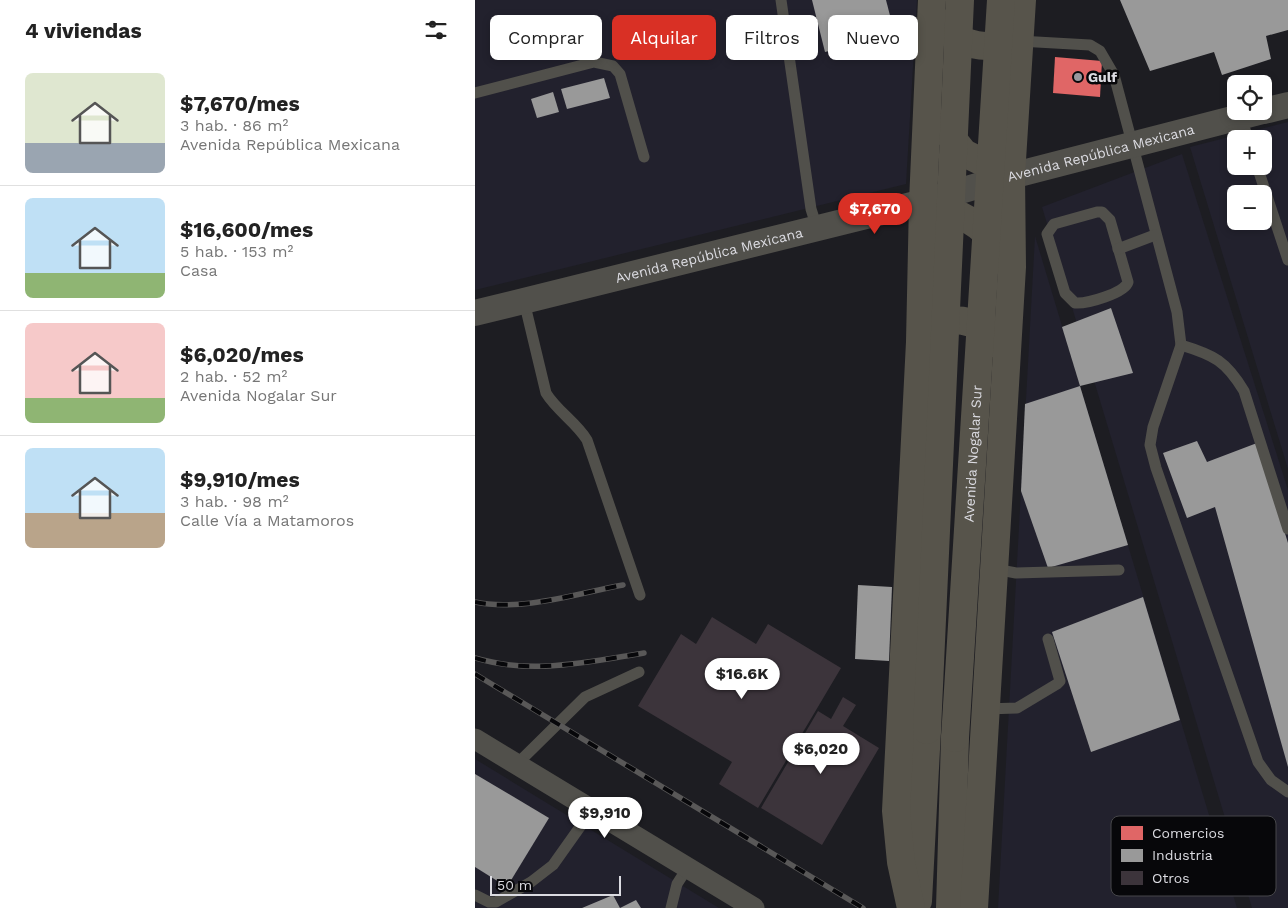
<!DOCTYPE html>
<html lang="es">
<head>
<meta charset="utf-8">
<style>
  :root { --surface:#fff; --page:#f6f6f6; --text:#222; --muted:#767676; --line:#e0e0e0; --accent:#d93025 }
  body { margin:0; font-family:"Work Sans",sans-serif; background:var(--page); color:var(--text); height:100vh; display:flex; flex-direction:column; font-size:19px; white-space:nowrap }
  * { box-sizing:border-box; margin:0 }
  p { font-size:16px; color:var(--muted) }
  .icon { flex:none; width:28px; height:28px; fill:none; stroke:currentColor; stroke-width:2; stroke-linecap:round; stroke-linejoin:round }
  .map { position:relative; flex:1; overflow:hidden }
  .details { display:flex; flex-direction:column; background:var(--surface); width:475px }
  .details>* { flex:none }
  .top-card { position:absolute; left:15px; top:15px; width:475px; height:45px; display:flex; gap:10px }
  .fabs { position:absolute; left:752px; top:75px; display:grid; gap:10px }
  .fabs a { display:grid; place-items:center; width:45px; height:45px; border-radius:8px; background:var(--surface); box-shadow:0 2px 8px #0003; font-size:25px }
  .scale { position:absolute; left:15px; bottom:12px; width:131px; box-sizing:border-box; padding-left:5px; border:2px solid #dbdbe1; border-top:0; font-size:14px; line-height:18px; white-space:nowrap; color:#dbdbe1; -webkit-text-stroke:4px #07070a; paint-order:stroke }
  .price { position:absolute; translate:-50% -42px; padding:0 11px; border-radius:18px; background:#fff; color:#222; font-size:16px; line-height:32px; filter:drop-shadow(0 1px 2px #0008) }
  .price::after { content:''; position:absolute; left:50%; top:30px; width:15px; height:11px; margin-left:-8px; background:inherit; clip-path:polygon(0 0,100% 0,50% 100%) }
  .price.active { background:var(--accent); color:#fff }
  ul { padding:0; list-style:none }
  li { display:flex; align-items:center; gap:15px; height:125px; padding:0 25px }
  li+li { border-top:1px solid var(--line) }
  li span { display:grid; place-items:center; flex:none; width:140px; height:100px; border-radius:8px; color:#555 }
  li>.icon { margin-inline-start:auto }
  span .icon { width:60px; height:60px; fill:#fffc; stroke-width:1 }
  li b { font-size:21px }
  h2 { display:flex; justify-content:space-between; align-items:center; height:60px; padding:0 25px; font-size:21px }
  .pill { padding:0 18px; border-radius:8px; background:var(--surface); box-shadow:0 2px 8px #0003; font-size:18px; line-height:45px }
  .pill.active { background:var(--accent); color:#fff }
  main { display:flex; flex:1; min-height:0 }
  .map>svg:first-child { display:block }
  .built { fill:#22212d; fill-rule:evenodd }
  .shops { fill:#e06666 }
  .industry { fill:#999 }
  .building { fill:#3c343b }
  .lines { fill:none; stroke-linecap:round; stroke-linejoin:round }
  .service { stroke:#51504b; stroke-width:11 }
  .minor { stroke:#51504b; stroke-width:21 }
  .tertiary { stroke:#51504b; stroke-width:26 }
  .trunk { stroke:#57544b; stroke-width:28 }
  .rail-casing { stroke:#595858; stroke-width:5.5 }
  .rail { stroke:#07070a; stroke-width:4; stroke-dasharray:11; stroke-linecap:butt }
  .trunk-bridge { stroke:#57544b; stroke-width:28 }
  .poi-dot { fill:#98989e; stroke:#07070a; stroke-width:2 }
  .labels { text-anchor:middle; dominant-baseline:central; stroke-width:5; stroke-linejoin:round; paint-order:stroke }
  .poi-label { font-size:14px; font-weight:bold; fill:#dbdbe1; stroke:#07070a; text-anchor:start }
  .street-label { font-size:14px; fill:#dbdbe1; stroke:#07070a }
  .key { fill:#07070a; stroke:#47474a; stroke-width:1 }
  .key-label { font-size:14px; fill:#dbdbe1 }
</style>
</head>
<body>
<main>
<section class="details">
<h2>4 viviendas<svg class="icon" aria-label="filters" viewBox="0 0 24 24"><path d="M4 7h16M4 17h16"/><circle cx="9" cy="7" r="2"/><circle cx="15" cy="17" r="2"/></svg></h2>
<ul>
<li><span style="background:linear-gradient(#dfe7d0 70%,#9aa5b1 0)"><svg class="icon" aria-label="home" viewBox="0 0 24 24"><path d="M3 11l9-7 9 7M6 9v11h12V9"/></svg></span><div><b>$7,670/mes</b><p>3 hab. · 86 m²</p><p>Avenida República Mexicana</p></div></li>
<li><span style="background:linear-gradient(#bfe0f5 75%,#8fb573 0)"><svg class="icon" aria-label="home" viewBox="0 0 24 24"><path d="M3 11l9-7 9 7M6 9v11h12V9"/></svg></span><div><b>$16,600/mes</b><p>5 hab. · 153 m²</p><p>Casa</p></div></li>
<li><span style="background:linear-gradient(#f6c9c9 75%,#8fb573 0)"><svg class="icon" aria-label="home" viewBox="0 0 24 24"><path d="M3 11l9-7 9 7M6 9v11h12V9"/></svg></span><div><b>$6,020/mes</b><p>2 hab. · 52 m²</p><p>Avenida Nogalar Sur</p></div></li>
<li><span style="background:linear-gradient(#bfe0f5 65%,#b9a48a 0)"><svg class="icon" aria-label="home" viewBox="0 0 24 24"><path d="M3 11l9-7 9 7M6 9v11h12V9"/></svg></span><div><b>$9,910/mes</b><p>3 hab. · 98 m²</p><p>Calle Vía a Matamoros</p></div></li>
</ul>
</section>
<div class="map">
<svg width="813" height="908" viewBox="0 0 813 908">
  <rect width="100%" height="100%" fill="#1d1d22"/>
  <g class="built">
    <path d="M 0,0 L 442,0 L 431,184 L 0,290 Z"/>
    <path d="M 813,122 L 813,469 L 715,147 ZM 761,139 L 789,139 L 789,166 L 761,166 ZM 761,194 L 789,194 L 789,221 L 761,221 Z"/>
    <path d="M 707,154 L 813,490 L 813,908 L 777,908 L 567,207 Z"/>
    <path d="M 560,236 L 762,908 L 523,908 Z"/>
    <path d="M 0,759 L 244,908 L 0,908 Z"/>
  </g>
  <path class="shops" d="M 580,57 L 627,61 L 625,97 L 578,93 Z"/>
  <g class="industry">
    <path d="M 337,0 L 411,0 L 420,35 L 350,52 Z"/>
    <path d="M 645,0 L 813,0 L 813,30 L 791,36 L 796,59 L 747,75 L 739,52 L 675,71 Z"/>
    <path d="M 129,78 L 135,98 L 92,109 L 86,89 Z"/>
    <path d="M 78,92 L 84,112 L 62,118 L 56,99 Z"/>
    <path d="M 636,308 L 658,373 L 605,386 L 587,327 Z"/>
    <path d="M 605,386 L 653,545 L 573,568 L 546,491 L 550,404 Z"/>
    <path d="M 722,441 L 732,462 L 782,443 L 813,543 L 813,767 L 740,507 L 712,518 L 688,453 Z"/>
    <path d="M 383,585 L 417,587 L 414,661 L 380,659 Z"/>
    <path d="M 668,597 L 705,720 L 616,752 L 577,632 Z"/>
    <path d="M 0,774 L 74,818 L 32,887 L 0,867 Z"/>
    <path d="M 138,895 L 145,908 L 161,900 L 166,908 L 107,908 Z"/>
  </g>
  <g class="building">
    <path d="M 237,617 L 281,644 L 293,624 L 366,668 L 283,808 L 244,784 L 257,762 L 163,706 L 206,634 L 221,644 Z"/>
    <path d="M 368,697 L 381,705 L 368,726 L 404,748 L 347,845 L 286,808 L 343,711 L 356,719 Z"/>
  </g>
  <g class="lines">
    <g class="service">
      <path d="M 306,0 L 336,209 L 342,228"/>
      <path d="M 544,41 L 615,45 L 625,51 L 639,75 L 702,312 L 706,345 L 678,427 L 675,445 L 681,468 L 783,762 L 796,780 L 813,792"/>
      <path d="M 0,93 L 119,62 L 138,66 L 145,74 L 169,157"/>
      <path d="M 766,117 L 773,139"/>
      <path d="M 782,166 L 813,260"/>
      <path d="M 622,212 L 627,212 L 635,220 L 653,282 C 650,293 612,304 600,303 L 590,293 L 572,234 L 579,224 Z"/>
      <path d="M 643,249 L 680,235"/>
      <path d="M 49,301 L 71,393 C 82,411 101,422 112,440 L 165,595"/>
      <path d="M 706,345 C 739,355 751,361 769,391 L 813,529"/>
      <path d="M 520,569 L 541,573 L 644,570"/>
      <path d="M 510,709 L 542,708 L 582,684 L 585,681 L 573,639"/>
      <path d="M 42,764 L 110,697 L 164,672"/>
      <path d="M 0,895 L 14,902 L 21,902 L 56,882 L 78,865 L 117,810"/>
      <path d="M 196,908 L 202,884 L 213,867"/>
    </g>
    <path class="minor" d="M 0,739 L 279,908"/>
    <g class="tertiary">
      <path d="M 789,111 L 813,105"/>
      <path id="s1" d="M 0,313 L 448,202 L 536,176 L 788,111"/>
    </g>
    <g class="trunk">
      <path d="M 467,23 C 486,50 516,49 544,41"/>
      <path d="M 468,127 L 489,153 L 536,176"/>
      <path d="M 453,204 C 483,212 507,223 525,249"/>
      <path d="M 451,336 C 474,312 502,317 519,343"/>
      <path d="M 443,901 L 452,730"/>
      <path d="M 436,908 L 426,862 L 421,811 L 445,342 L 448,202 L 457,0"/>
      <path d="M 475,908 L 480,738"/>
      <path d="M 499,908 L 537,267 L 536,176 L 547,0"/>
    </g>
    <g class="rail-casing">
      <g id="rail">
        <path d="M 0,602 C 45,612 104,593 148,585"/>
        <path d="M 0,658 C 57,675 112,662 169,653"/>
        <path d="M 0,674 L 388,908"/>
      </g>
    </g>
    <use href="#rail" class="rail"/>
    <g class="trunk-bridge">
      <path d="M 452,730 L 485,0"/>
      <path id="s2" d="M 480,738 L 526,0"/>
    </g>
  </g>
  <circle class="poi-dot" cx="603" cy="77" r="5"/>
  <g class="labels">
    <g class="poi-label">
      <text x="613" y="77">Gulf</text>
    </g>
    <g class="street-label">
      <text stroke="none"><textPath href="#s1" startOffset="646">Avenida República Mexicana</textPath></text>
      <text stroke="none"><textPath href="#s1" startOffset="241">Avenida República Mexicana</textPath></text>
      <text stroke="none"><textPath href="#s2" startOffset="285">Avenida Nogalar Sur</textPath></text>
    </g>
  </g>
  <rect x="636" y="816" width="165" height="80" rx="8" class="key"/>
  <rect x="646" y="826" width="22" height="14" fill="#e06666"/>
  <rect x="646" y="849" width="22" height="13" fill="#999"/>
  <rect x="646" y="871" width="22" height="14" fill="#3c343b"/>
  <g class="key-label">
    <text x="677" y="838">Comercios</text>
    <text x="677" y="860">Industria</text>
    <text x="677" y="883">Otros</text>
  </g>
</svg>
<div class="fabs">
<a><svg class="icon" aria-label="locate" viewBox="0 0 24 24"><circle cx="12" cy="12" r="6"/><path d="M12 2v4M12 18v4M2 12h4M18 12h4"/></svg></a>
<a>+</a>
<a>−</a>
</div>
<div class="scale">50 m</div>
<b class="price active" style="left:400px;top:235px">$7,670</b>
<b class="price" style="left:267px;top:700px">$16.6K</b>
<b class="price" style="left:346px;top:775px">$6,020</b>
<b class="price" style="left:130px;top:839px">$9,910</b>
<div class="top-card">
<a class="pill">Comprar</a>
<a class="pill active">Alquilar</a>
<a class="pill">Filtros</a>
<a class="pill">Nuevo</a>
</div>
</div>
</main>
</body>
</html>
